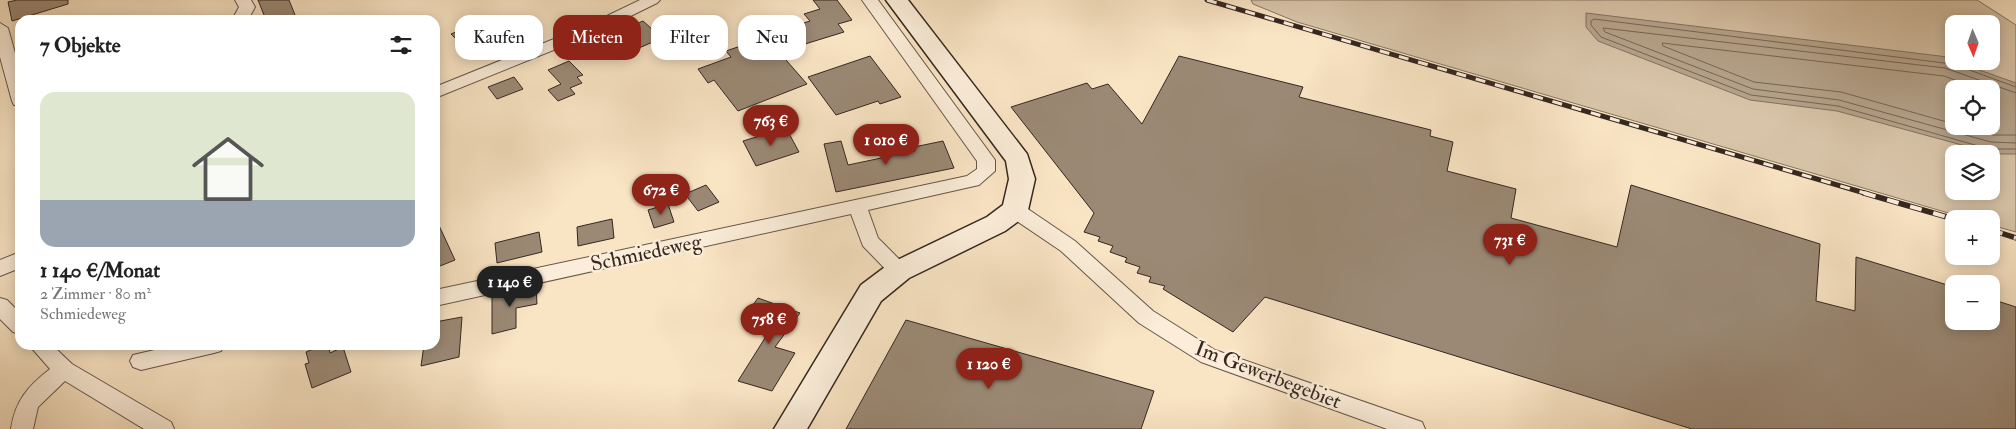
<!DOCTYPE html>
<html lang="de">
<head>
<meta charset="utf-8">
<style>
  :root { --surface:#fff; --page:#f2f2f2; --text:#222; --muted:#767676; --line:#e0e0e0; --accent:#8f2418 }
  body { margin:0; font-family:"IM FELL Double Pica",serif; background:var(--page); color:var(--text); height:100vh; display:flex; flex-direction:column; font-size:19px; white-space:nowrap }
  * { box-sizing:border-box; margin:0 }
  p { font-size:16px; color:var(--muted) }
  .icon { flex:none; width:28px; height:28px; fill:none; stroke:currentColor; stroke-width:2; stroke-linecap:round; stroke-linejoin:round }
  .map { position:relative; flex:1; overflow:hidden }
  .panel { position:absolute; left:15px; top:15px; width:425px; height:335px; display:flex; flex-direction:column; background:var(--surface); border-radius:15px; box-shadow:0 2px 12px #0003 }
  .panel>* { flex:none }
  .top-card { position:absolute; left:455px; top:15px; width:475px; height:45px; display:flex; gap:10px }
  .needle { width:32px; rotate:178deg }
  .controls { position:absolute; left:1945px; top:15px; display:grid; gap:10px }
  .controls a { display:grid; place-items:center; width:55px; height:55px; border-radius:10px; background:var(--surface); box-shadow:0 2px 12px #0003; font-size:25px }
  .price { position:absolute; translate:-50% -42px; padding:0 11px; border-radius:18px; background:var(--accent); color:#fff; font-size:16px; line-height:32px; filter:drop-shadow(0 1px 2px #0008) }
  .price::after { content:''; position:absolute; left:50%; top:30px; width:15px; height:11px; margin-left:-8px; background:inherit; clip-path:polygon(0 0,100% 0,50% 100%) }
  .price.current { background:#222; color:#fff }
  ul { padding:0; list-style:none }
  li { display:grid; align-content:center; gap:10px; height:265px; padding:0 25px }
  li+li { border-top:1px solid var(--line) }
  li span { display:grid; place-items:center; height:155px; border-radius:15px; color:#555 }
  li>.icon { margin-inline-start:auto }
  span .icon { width:90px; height:90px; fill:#fffc; stroke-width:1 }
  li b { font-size:21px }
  h2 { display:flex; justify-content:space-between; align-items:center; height:60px; padding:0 25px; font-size:21px }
  .pill { padding:0 18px; border-radius:15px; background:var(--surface); box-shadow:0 2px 12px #0003; font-size:18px; line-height:45px }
  .pill.current { background:var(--accent); color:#fff }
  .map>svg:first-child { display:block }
  .green { fill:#d8c4a8; stroke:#867664; fill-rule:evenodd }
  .water { fill:#b6a48c; stroke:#827261; fill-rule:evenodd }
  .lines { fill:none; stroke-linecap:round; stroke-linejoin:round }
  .shore { stroke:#766656; stroke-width:1 }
  .building { fill:#9b8975; stroke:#352720 }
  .street-casing { stroke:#665649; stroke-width:2 }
  .secondary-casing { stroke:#352720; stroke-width:3 }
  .street { fill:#fbedd9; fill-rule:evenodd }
  .secondary { fill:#fbedd9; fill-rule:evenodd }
  .rail-far1-casing { stroke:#352720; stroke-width:5 }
  .rail-casing { stroke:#352720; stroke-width:5.5 }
  .rail-far1 { stroke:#fbedd9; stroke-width:3; stroke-dasharray:10; stroke-linecap:butt }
  .rail { stroke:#fbedd9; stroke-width:4; stroke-dasharray:12; stroke-linecap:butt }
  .labels { text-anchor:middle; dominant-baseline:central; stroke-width:5; stroke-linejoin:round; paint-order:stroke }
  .street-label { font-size:21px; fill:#352720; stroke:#fbedd9 }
</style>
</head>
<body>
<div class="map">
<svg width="2016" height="429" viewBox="0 0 2016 429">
  <rect width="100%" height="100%" fill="#f9e4c4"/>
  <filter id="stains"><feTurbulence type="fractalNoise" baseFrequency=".004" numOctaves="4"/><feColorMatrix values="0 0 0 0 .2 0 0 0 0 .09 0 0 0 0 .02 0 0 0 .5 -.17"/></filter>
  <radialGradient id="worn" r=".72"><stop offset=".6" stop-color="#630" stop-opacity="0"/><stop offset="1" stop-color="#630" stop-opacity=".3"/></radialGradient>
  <path class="green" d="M 1251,0 L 1977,0 L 2016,25 L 2016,232 L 1991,225 L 1991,219 L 1969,219 L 1297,22 L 1253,4 ZM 1954,24 L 1991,24 L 1991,61 L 1954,61 ZM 1954,89 L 1991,89 L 1991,126 L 1954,126 ZM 1954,154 L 1991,154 L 1991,191 L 1954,191 Z"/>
  <path class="water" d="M 1586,13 L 1948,57 L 1954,61 L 2016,83 L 2016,154 L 1995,154 L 1837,111 L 1750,100 L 1598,41 L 1586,27 ZM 1954,89 L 1991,89 L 1991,126 L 1954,126 Z"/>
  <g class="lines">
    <g class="shore">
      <path d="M 2016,87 L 1964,68 L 1958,62 L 1952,64 L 1594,19 L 1591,21 L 1591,25 L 1601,37 L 1751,95 L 1838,106 L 1989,149 L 2016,149"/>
      <path d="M 2016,93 L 1945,68 L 1603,28 L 1605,32 L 1753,89 L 1839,100 L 1991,142 L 2016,143"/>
      <path d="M 1954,124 L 1841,92 L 1754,82 L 1663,46 L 1662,43 L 1944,76 L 1979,89"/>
      <path d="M 1964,126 L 1993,135 L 2016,135"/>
    </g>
  </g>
  <g class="building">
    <path d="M 17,0 L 68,0 L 68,4 L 12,21 L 8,2 Z"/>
    <path d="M 258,0 L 289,0 L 297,20 L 266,20 Z"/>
    <path d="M 813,0 L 837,0 L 852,20 L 838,24 L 844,32 L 779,52 L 807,84 L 738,111 L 714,80 L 708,83 L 698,69 L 731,57 L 726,51 L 764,38 L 763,36 L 810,21 L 804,14 L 820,9 Z"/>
    <path d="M 643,21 L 662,38 L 639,48 L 632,42 L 595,59 L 583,47 Z"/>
    <path d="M 473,25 L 489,46 L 471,54 L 451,34 Z"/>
    <path d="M 870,56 L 901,97 L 880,104 L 878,101 L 836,115 L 808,77 Z"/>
    <path d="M 1179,56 L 1303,87 L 1299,97 L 1431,130 L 1430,136 L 1453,142 L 1447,171 L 1516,189 L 1511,218 L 1617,247 L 1631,185 L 1820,244 L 1816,301 L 1855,311 L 1856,257 L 1954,287 L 1954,321 L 1991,321 L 1991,299 L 2016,307 L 2016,429 L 1692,429 L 1265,297 L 1233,332 L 1163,289 L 1165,286 L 1149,282 L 1151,277 L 1137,273 L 1140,267 L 1125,262 L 1127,258 L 1110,252 L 1113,246 L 1098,241 L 1100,237 L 1084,232 L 1094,213 L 1011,107 L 1087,83 L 1092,89 L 1108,84 L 1142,124 Z"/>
    <path d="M 569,61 L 583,75 L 577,77 L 582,83 L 570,88 L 575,94 L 558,101 L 548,90 L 561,84 L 548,70 Z"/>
    <path d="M 514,77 L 523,89 L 497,99 L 488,87 Z"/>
    <path d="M 786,128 L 799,152 L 756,166 L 743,141 Z"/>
    <path d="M 841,141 L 848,165 L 915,151 L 914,147 L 943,141 L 954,168 L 836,192 L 824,144 Z"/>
    <path d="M 706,185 L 719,202 L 698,211 L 685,194 Z"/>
    <path d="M 668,204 L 674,222 L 654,228 L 648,210 Z"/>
    <path d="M 435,217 L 455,260 L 435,268 Z"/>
    <path d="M 612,219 L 614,238 L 578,246 L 577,227 Z"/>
    <path d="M 539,232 L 542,252 L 497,263 L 495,243 Z"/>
    <path d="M 536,287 L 537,304 L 516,308 L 516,328 L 492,334 L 492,296 Z"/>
    <path d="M 758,298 L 800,313 L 775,347 L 795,353 L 772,391 L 738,381 L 770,330 L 742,320 Z"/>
    <path d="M 462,317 L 459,357 L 421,366 L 424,345 L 435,345 L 435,322 Z"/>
    <path d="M 906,320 L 1154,391 L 1141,429 L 846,429 Z"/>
    <path d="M 323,345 L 328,345 L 330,353 L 343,347 L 351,372 L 312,388 L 305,364 L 309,363 L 306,352 Z"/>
  </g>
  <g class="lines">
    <g class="street-casing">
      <g id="street">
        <path d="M 235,0 L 251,0 L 255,7 L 248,20 L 232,20 L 239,7 Z"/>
        <path d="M 640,0 L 660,0 L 657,3 L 598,32 L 435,98 L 435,87 L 586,26 Z"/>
        <path d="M 862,0 L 878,0 L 995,160 L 995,171 L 979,185 L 868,210 L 878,238 L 906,266 L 909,271 L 906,276 L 899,278 L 892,276 L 863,246 L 851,214 L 435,306 L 435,290 L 967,176 L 977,169 L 977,161 Z"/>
        <path d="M 0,23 L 8,28 L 20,71 L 20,106 L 14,105 L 12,101 L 0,57 Z"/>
        <path d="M 1015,203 L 1022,205 L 1075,241 L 1153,311 L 1215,350 L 1422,422 L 1425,429 L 1387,429 L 1201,362 L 1139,323 L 1061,251 L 1008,215 L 1006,210 L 1008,205 Z"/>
        <path d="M 20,252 L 20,268 L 0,276 L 0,260 Z"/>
        <path d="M 0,298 L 7,300 L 20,313 L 20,334 L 13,332 L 0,319 Z"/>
        <path d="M 29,345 L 52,345 L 72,364 L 171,422 L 174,429 L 144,429 L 65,381 L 38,407 L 33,429 L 11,429 C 15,401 28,386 50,369 Z"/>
        <path d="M 176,345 L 224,345 L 221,351 L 214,353 L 141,370 L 133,367 L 130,361 L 133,355 Z"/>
      </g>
    </g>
    <g class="secondary-casing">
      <path id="secondary" d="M 886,0 L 908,0 L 1027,154 L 1035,179 L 1028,210 L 1024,217 L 1005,231 L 909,278 L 881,301 L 807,429 L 774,429 L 861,285 L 889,264 L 987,217 L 1003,205 L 1009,179 L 1006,161 Z"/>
    </g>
    <use href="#street" class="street"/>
    <use href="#secondary" class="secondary"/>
    <g class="rail-far1-casing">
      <path id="rail-far1" d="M 1207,0 L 1868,194"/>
    </g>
    <g class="rail-casing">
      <g id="rail">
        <path d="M 1864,193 L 1954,219"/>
        <path d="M 1991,230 L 2016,238"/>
      </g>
    </g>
    <use href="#rail-far1" class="rail-far1"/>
    <use href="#rail" class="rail"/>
  </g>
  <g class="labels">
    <g class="street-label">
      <text transform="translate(646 253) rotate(-12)">Schmiedeweg</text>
      <text transform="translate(1268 375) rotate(21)">Im Gewerbegebiet</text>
    </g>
  </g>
  <rect width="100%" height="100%" filter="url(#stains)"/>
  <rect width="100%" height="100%" fill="url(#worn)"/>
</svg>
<div class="controls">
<a><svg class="needle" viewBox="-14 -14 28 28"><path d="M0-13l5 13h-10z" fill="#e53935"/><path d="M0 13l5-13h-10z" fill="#767676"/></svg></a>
<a><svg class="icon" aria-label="locate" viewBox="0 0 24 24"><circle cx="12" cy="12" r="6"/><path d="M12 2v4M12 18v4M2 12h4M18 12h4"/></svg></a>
<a><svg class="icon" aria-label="layers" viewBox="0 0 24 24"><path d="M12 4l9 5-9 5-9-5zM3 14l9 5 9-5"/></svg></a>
<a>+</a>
<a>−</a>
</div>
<b class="price" style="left:771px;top:147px">763 €</b>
<b class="price" style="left:886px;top:166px">1 010 €</b>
<b class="price" style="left:661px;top:216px">672 €</b>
<b class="price" style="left:1510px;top:266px">731 €</b>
<b class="price current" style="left:510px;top:308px">1 140 €</b>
<b class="price" style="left:769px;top:345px">758 €</b>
<b class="price" style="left:989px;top:390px">1 120 €</b>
<div class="top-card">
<a class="pill">Kaufen</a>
<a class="pill current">Mieten</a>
<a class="pill">Filter</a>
<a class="pill">Neu</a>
</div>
<section class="panel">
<h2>7 Objekte<svg class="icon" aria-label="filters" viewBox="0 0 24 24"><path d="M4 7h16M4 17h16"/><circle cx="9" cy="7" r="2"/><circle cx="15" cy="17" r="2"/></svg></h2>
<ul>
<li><span style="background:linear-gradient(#dfe7d0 70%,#9aa5b1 0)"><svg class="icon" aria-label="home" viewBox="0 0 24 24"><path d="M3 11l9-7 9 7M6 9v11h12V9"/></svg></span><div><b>1 140 €/Monat</b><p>2 Zimmer · 80 m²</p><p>Schmiedeweg</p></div></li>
</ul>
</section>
</div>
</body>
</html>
